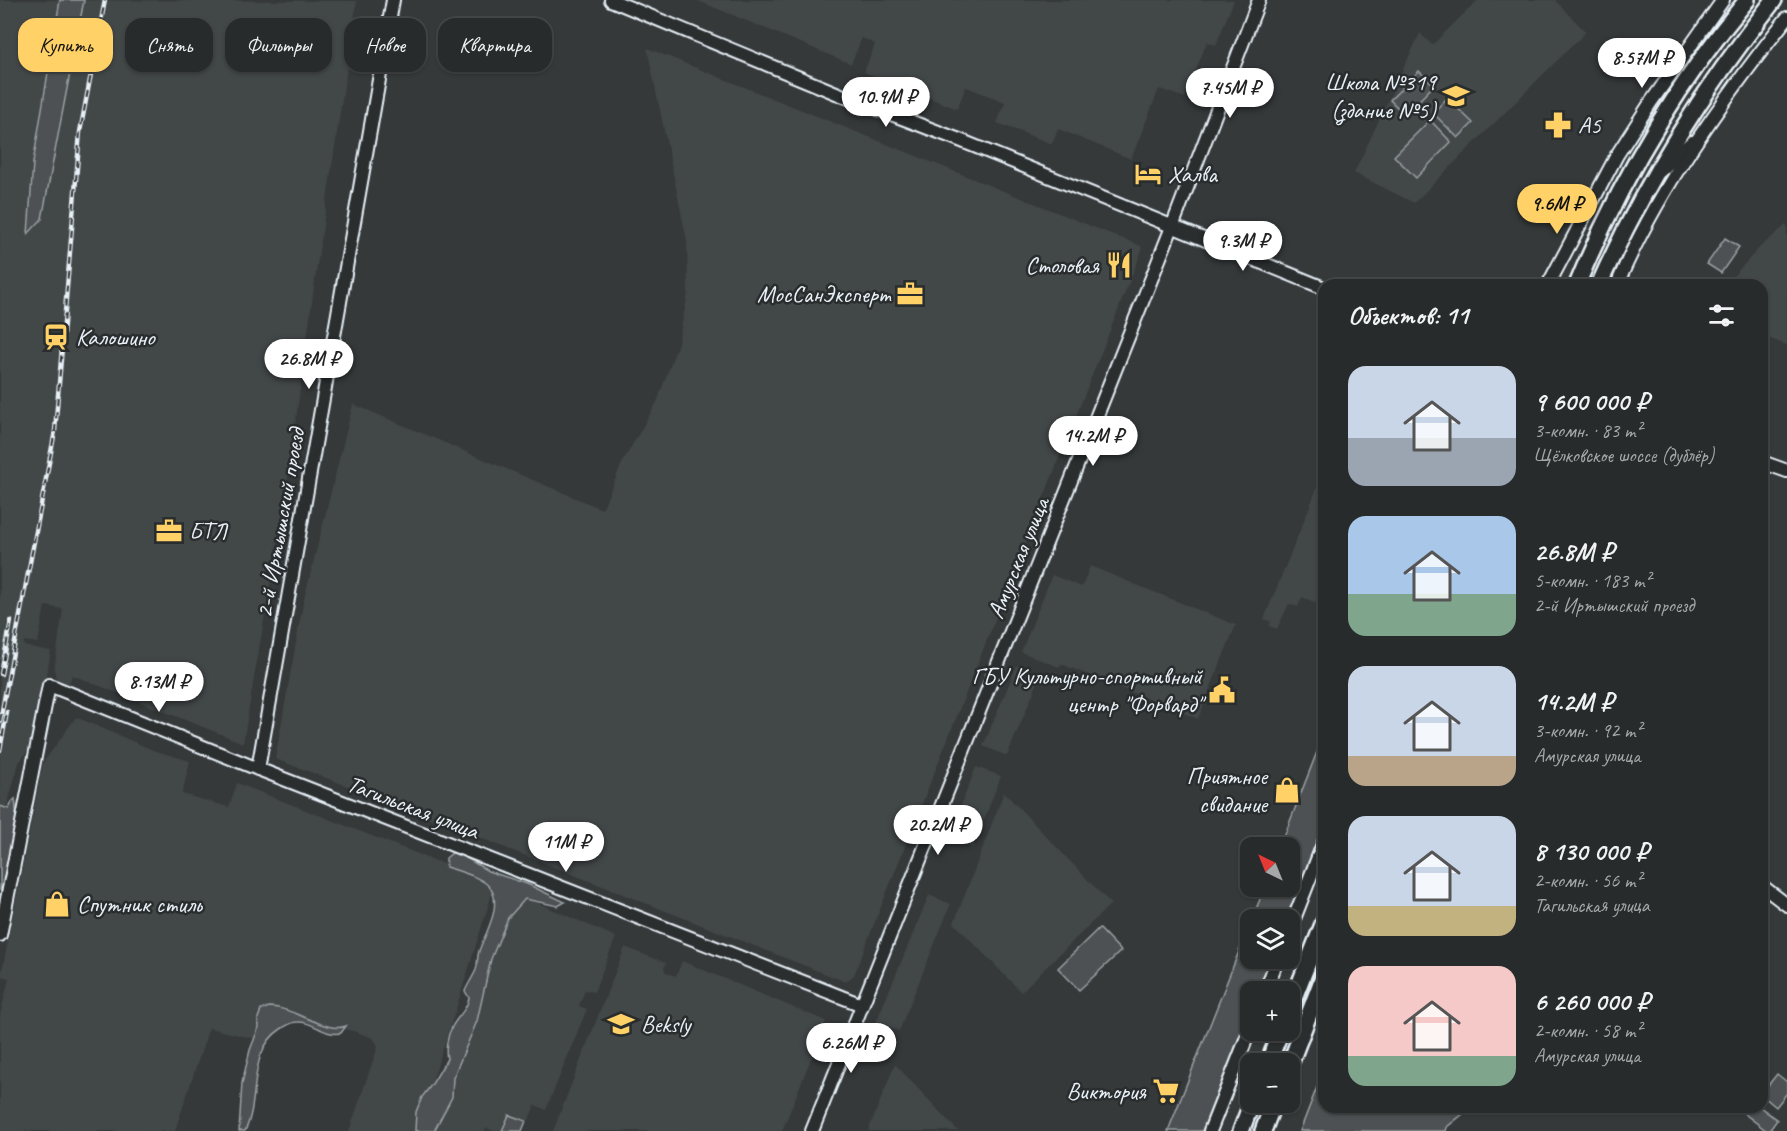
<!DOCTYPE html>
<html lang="ru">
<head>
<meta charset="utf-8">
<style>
  :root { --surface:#282b2c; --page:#303334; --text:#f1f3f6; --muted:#a5a7a9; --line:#444748; --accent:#ffd166 }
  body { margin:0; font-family:Caveat,sans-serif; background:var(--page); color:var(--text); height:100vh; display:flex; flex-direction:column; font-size:22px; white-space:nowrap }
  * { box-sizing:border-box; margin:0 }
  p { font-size:20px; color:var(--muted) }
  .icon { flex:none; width:33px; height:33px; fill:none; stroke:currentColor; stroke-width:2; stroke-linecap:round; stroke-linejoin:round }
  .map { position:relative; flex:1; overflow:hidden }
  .sheet { position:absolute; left:1318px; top:279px; width:450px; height:834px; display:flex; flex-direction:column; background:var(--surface); border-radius:18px; box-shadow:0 2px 4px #0004,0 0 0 2px var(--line) }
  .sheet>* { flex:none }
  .top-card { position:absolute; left:18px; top:18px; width:570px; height:54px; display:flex; gap:12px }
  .needle { width:39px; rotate:317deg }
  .buttons { position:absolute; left:1240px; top:837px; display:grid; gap:12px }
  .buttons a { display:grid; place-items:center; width:60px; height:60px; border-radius:12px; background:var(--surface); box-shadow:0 2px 4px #0004,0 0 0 2px var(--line); font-size:30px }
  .price { position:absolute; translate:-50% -51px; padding:0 14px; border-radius:21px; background:#fff; color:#222; font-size:20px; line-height:39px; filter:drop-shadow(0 2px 3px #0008) }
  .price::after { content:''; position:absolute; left:50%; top:36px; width:18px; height:14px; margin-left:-9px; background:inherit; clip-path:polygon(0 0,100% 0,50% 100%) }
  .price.on { background:var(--accent); color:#111 }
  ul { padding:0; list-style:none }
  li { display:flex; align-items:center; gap:18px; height:150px; padding:0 30px }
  li span { display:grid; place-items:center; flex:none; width:168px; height:120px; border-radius:18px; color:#555 }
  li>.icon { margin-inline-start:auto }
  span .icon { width:72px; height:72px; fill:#fffc; stroke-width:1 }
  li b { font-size:26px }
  h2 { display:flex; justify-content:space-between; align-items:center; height:72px; padding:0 30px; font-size:26px }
  .chip { padding:0 21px; border-radius:18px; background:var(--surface); box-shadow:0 2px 4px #0004,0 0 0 2px var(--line); font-size:21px; line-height:54px }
  .chip.on { background:var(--accent); color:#111 }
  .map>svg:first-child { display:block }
  .built { fill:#424647 }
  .green { fill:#4d5152; stroke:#9aa1a5; stroke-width:1.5 }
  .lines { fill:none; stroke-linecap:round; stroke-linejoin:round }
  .minor-casing { stroke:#e8f1f8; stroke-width:16 }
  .major-casing { stroke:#e8f1f8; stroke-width:20 }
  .minor { stroke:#2a2d2e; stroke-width:12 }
  .major { stroke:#2a2d2e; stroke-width:15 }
  .rail-casing { stroke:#e8f1f8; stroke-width:4.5 }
  .rail { stroke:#2a2d2e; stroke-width:2; stroke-dasharray:7; stroke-linecap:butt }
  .labels { text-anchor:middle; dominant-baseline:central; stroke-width:5; stroke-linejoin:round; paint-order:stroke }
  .poi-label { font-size:24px; fill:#e8f1f8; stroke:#2a2d2e; text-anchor:end }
  .street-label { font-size:24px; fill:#e8f1f8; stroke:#2a2d2e }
</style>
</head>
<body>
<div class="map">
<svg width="1787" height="1131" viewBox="0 0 1787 1131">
  <rect width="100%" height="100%" fill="#35393a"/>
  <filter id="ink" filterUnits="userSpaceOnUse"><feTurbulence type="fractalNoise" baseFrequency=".0167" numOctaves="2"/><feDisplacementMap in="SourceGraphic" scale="12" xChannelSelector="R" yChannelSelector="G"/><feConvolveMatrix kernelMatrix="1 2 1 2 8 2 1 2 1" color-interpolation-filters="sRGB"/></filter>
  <g filter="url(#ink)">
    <g class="built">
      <path d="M 0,0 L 357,1 L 317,266 L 286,492 L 243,743 L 72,675 L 68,687 L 57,681 L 54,670 L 63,609 L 45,606 L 38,643 L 24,641 L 24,646 L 51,651 L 36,738 L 19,763 L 3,820 L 0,885 Z"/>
      <path d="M 696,0 L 1234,0 L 1216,45 L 1207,42 L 1185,98 L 1159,89 L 1131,159 L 1058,129 L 1052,144 L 997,123 L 1005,102 L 966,87 L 957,109 L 864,72 L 875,44 L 862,38 L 851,64 Z"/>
      <path d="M 1478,0 L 1555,0 L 1586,32 L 1414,203 L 1354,173 L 1420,33 L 1432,45 Z"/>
      <path d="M 647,48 L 1141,246 L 1142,250 L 854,975 L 846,982 L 361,791 L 275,759 L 303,603 L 353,404 L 602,509 L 623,461 L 657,402 L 678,343 L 688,293 L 687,241 Z"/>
      <path d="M 1787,224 L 1787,345 L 1786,345 L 1763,336 L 1762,285 L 1725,285 L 1760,247 Z"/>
      <path d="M 1324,471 L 1324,606 L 1302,597 L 1298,607 L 1289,604 L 1277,629 L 1269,626 L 1271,622 L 1264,619 Z"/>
      <path d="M 1090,566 L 1236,625 L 1198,719 L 1061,664 L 1059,667 L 1021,652 L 1052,575 L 1082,587 Z"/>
      <path d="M 1017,665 L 1041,675 L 1007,756 L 983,746 Z"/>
      <path d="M 76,717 L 153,750 L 190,761 L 182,794 L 229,807 L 237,783 L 495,884 L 457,1006 L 416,1131 L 349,1131 L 378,1046 L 373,1038 L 353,1031 L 275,1013 L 268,1042 L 209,1028 L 175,1131 L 0,1131 L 0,1015 L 9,978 L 1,976 L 43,763 Z"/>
      <path d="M 976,767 L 1001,776 L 973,848 L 948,838 Z"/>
      <path d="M 1004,792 L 1111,904 L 1021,992 L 954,923 Z"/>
      <path d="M 508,890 L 616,937 L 594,992 L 585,990 L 579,1006 L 587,1009 L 546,1110 L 535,1105 L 528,1122 L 509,1115 L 502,1131 L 494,1131 L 486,1128 L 485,1131 L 428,1131 Z"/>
      <path d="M 929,895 L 951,904 L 899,1031 L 876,1022 Z"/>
      <path d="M 625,947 L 666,963 L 664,969 L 667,973 L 676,976 L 682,961 L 826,1021 L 782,1131 L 553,1131 Z"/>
      <path d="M 895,1064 L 958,1131 L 868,1131 Z"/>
    </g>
    <g class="green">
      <path d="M 60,0 L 84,0 L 42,219 L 28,234 L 33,163 Z"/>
      <path d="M 1419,71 L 1434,85 L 1405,115 L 1390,100 Z"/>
      <path d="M 1447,98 L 1473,123 L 1458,138 L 1433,113 Z"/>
      <path d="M 1430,120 L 1451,142 L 1416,178 L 1394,156 Z"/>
      <path d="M 1725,238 L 1739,247 L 1721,273 L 1707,264 Z"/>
      <path d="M 1324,734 L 1324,822 L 1286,919 L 1252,919 L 1265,887 L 1290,886 L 1290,848 L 1280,847 Z"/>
      <path d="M 15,799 L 17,819 L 10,867 L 0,891 L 0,806 L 9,809 L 12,802 Z"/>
      <path d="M 452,853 L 460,854 L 488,871 L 527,884 L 565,902 L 558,906 L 525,899 L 508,918 L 491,959 L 477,1021 L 453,1078 L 452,1097 L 434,1131 L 415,1131 L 416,1112 L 422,1097 L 432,1084 L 447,1059 C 445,1049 447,1036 452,1027 C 457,1016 467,1011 469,998 L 465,991 C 468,984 473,977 476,970 C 478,964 477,957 479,951 C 485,934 502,907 491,889 C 485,878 458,871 446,867 L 446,858 Z"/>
      <path d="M 1251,921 L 1251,958 L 1270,959 L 1257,991 L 1251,992 L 1251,1007 L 1202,1131 L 1168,1131 Z"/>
      <path d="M 1099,928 L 1121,951 L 1079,990 L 1058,968 Z"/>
      <path d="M 269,1007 C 294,1007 327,1034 346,1026 L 341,1033 C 322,1036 314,1021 298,1022 C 291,1022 286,1026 281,1029 C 246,1052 261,1099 245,1131 L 239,1131 L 242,1083 L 250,1050 L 259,1027 L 258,1018 L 261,1010 Z"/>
      <path d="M 1324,1069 L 1324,1107 L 1462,1107 L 1465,1109 L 1463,1114 L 1447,1127 L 1446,1131 L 1300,1131 Z"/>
      <path d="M 1777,1074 L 1787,1082 L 1787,1093 L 1776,1107 L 1763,1096 L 1762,1093 Z"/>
      <path d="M 1744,1107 L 1760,1107 L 1777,1120 L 1769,1131 L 1767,1131 L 1741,1111 Z"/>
      <path d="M 509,1115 L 526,1121 L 522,1131 L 502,1131 Z"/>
    </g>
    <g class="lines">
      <g class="minor-casing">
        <g id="minor">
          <path d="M 611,0 L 841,95 L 957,139 L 1324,288"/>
          <path d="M 1660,171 L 1692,142"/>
          <path d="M 1548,285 L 1617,155 L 1651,102 L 1723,0"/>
          <path d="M 1617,285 C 1657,190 1724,98 1787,18"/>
          <path d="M 1762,462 L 1787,471"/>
          <path d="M 258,769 L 393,0"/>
          <path d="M 1762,886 L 1787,905"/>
          <path d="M 1290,929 L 1324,842"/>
          <path d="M 0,935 L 49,685 L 253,767 L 862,1005"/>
          <path d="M 1265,992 L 1278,958"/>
          <path d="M 812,1131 L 1172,227 L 1259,0"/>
          <path d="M 1210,1131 L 1251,1027"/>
        </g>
      </g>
      <g class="major-casing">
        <g id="major">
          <path d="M 1577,285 C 1619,183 1676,85 1747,0"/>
          <path d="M 1599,285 C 1646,180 1703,90 1774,0"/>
          <path d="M 1290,1008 L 1324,922"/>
          <path d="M 1268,1064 L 1281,1030"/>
          <path d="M 1290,1064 L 1324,975"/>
          <path d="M 1241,1131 L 1252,1102"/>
          <path d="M 1263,1131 L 1274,1102"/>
        </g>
      </g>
      <use href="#minor" class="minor"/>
      <use href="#major" class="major"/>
      <g class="rail-casing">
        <g id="rail">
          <path d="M 1,674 L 11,621"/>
          <path d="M 0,721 L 55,431 L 80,132 L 105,0"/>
          <path d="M 0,750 L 7,712"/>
        </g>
      </g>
      <use href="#rail" class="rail"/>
    </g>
  </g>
  <defs>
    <g id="school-bare" transform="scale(2.07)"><path d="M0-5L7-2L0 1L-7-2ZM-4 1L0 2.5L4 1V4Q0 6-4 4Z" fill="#ffd166" stroke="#2a2d2e" stroke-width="2.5" paint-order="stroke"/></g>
    <g id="pharmacy-bare" transform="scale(2.07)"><path d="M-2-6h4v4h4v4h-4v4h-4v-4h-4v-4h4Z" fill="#ffd166" stroke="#2a2d2e" stroke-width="2.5" paint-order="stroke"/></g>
    <g id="hotel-bare" transform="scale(2.07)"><path d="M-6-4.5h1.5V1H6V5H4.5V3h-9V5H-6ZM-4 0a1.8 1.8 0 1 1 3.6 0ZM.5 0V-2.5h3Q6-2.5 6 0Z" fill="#ffd166" stroke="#2a2d2e" stroke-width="2.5" paint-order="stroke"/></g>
    <g id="restaurant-bare" transform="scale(2.07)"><path d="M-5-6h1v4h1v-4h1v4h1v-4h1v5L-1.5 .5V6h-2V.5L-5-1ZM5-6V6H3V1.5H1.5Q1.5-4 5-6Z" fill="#ffd166" stroke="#2a2d2e" stroke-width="2.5" paint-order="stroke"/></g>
    <g id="office-bare" transform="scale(2.07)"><path d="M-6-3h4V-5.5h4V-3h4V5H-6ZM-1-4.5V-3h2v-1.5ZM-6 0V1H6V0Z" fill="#ffd166" stroke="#2a2d2e" stroke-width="2.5" paint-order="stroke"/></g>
    <g id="station-bare" transform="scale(2.07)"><path d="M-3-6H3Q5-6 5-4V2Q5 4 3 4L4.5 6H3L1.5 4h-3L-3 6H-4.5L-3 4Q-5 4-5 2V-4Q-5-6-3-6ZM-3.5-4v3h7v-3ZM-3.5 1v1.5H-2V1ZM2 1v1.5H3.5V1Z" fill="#ffd166" stroke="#2a2d2e" stroke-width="2.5" paint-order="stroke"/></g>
    <g id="civic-bare" transform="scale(2.07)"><path d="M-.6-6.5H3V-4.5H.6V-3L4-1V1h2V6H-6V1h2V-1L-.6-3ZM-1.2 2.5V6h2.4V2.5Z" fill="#ffd166" stroke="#2a2d2e" stroke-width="2.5" paint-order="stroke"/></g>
    <g id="shop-bare" transform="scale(2.07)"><path d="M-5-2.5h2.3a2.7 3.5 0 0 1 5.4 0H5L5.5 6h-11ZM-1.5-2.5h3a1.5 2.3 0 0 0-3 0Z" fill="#ffd166" stroke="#2a2d2e" stroke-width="2.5" paint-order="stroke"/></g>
    <g id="supermarket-bare" transform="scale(2.07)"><path d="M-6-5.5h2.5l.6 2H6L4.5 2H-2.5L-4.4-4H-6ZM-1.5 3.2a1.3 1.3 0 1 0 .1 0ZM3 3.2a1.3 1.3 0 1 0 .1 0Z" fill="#ffd166" stroke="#2a2d2e" stroke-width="2.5" paint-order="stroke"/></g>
  </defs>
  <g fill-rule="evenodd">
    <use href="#school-bare" x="1456" y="96"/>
    <use href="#pharmacy-bare" x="1558" y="125"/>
    <use href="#hotel-bare" x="1148" y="174"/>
    <use href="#restaurant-bare" x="1119" y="265"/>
    <use href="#office-bare" x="910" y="294"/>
    <use href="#station-bare" x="56" y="337"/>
    <use href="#office-bare" x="169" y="531"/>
    <use href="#civic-bare" x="1222" y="690"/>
    <use href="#shop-bare" x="1287" y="790"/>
    <use href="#shop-bare" x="57" y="904"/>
    <use href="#school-bare" x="621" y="1024"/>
    <use href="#supermarket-bare" x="1166" y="1091"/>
  </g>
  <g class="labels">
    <g class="poi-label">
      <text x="1436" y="82">Школа №319<tspan x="1436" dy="28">(здание №5)</tspan></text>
      <text x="1578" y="125" text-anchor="start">А5</text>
      <text x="1168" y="174" text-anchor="start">Халва</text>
      <text x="1099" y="265">Столовая</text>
      <text x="890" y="294">МосСанЭксперт</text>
      <text x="76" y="337" text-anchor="start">Калошино</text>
      <text x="189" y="531" text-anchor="start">БТЛ</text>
      <text x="1202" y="676">ГБУ Культурно-спортивный<tspan x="1202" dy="28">центр "Форвард"</tspan></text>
      <text x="1267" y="776">Приятное<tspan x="1267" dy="28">свидание</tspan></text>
      <text x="77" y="904" text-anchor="start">Спутник стиль</text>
      <text x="641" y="1024" text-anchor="start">Beksly</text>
      <text x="1146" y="1091">Виктория</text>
    </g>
    <g class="street-label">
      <text transform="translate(280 523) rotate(-80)">2-й Иртышский проезд</text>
      <text transform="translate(1018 558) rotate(-68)">Амурская улица</text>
      <text transform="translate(413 807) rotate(21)">Тагильская улица</text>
    </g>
  </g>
</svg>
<div class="buttons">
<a><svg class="needle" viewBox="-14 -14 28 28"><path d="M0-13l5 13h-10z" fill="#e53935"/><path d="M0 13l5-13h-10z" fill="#a5a7a9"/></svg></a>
<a><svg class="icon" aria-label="layers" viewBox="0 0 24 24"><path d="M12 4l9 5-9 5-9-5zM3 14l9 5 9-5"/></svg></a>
<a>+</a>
<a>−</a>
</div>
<b class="price" style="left:1642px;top:89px">8.57M ₽</b>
<b class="price" style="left:1230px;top:119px">7.45M ₽</b>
<b class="price" style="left:886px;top:128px">10.9M ₽</b>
<b class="price on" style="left:1557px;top:235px">9.6M ₽</b>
<b class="price" style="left:1243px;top:272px">9.3M ₽</b>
<b class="price" style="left:309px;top:390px">26.8M ₽</b>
<b class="price" style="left:1093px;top:467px">14.2M ₽</b>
<b class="price" style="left:159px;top:713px">8.13M ₽</b>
<b class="price" style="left:938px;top:856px">20.2M ₽</b>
<b class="price" style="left:566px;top:873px">11M ₽</b>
<b class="price" style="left:851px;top:1074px">6.26M ₽</b>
<div class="top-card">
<a class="chip on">Купить</a>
<a class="chip">Снять</a>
<a class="chip">Фильтры</a>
<a class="chip">Новое</a>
<a class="chip">Квартира</a>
</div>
<section class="sheet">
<h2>Объектов: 11<svg class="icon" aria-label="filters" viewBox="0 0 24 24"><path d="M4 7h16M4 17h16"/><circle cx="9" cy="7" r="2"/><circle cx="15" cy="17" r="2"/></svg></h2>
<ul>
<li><span style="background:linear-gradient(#c9d6e8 60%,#9aa5b1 0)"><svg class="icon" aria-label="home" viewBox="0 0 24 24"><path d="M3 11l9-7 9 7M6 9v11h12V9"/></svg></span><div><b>9 600 000 ₽</b><p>3-комн. · 83 m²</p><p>Щёлковское шоссе (дублёр)</p></div></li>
<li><span style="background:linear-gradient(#a9c7e8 65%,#7fa58c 0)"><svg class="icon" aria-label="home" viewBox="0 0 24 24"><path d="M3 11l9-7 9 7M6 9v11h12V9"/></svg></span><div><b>26.8M ₽</b><p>5-комн. · 183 m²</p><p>2-й Иртышский проезд</p></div></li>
<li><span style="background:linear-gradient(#c9d6e8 75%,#b9a48a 0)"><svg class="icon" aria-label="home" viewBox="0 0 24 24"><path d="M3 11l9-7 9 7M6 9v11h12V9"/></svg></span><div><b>14.2M ₽</b><p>3-комн. · 92 m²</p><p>Амурская улица</p></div></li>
<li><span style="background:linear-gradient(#c9d6e8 75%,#c2b280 0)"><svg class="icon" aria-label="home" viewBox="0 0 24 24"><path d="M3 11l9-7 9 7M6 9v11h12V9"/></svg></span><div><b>8 130 000 ₽</b><p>2-комн. · 56 m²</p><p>Тагильская улица</p></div></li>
<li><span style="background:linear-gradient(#f6c9c9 75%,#7fa58c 0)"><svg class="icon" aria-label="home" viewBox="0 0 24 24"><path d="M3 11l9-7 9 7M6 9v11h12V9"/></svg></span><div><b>6 260 000 ₽</b><p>2-комн. · 58 m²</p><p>Амурская улица</p></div></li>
</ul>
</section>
</div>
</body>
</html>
